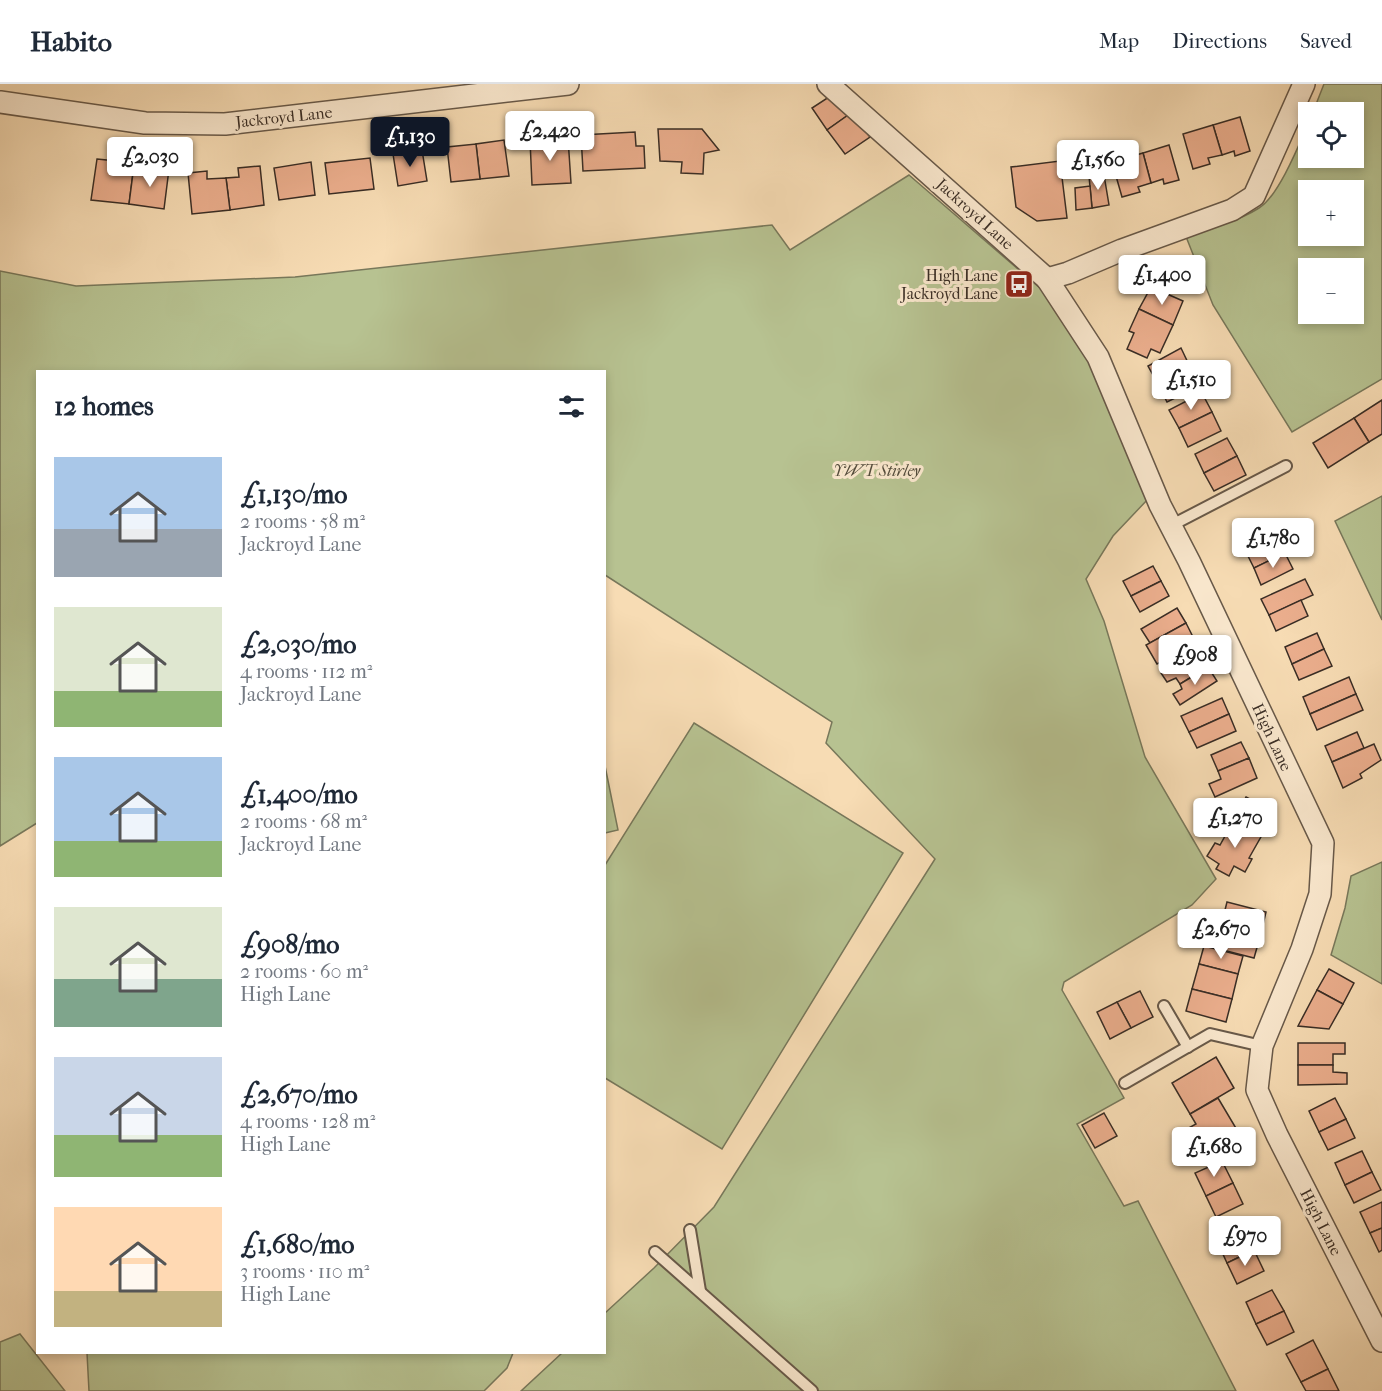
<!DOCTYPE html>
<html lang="en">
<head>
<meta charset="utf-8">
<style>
  :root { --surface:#fff; --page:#f2f2f3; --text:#1f2937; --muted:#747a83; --line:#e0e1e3; --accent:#111827 }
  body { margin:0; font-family:"IM FELL French Canon",serif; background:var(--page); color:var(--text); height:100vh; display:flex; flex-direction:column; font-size:22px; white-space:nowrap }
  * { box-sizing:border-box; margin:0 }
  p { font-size:20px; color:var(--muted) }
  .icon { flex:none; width:33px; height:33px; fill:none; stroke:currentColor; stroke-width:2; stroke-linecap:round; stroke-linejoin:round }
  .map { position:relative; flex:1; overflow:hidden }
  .drawer { position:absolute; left:36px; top:286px; width:570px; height:984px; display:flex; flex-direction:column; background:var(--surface); border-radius:0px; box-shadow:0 3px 9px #0003 }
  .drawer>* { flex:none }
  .tools { position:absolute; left:1298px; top:18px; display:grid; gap:12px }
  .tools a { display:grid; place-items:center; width:66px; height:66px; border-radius:0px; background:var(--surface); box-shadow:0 3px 9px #0003; font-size:30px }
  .price { position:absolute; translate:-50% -51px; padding:0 14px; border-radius:6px; background:#fff; color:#222; font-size:20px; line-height:39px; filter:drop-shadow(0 2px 3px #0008) }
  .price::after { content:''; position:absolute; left:50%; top:36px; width:18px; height:14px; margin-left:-9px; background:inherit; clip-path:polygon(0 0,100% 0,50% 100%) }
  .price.active { background:var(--accent); color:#fff }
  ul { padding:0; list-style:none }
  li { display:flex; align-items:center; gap:18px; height:150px; padding:0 18px }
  li span { display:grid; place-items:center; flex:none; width:168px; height:120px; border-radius:0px; color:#555 }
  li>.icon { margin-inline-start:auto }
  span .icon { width:72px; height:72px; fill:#fffc; stroke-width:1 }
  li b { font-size:26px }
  h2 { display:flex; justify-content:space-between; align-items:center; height:72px; padding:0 18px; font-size:26px }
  header { display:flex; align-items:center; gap:36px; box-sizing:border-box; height:84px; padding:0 30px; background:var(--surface); border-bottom:2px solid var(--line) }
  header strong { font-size:28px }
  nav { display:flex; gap:33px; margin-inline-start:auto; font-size:21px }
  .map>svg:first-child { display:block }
  .green { fill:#b7c291; stroke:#78785b; stroke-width:1.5; fill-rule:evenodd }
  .building { fill:#ebae8d; stroke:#392d25; stroke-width:1.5 }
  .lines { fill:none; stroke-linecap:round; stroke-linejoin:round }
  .service-casing { stroke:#685949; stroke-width:14 }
  .minor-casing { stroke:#685949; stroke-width:24 }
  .service { stroke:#fae8ce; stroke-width:10 }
  .minor { stroke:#fae8ce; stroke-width:21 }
  .labels { text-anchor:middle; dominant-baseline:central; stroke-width:6; stroke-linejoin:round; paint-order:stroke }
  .street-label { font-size:16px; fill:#392d25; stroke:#fae8ce }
  .poi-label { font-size:16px; fill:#392d25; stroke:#fae8ce; text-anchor:end }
  .park-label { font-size:16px; font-style:italic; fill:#524b3b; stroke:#fae8ce }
</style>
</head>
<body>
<header>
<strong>Habito</strong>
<nav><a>Map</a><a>Directions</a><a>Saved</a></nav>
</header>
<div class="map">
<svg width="1382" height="1307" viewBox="0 0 1382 1307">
  <rect width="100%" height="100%" fill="#f7dcb4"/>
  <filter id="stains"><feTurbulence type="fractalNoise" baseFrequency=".00333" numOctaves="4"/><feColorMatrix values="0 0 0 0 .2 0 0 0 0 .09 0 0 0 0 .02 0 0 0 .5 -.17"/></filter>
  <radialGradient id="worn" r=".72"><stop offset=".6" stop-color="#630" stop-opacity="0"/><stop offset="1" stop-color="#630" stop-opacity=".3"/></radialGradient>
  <g class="green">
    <path d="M 1324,0 L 1382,0 L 1382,295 L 1292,348 L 1213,221 L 1185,150 C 1210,144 1237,138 1259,124 C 1278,113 1299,61 1308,40 L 1308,74 L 1353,74 L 1353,28 L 1313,28 ZM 1308,106 L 1353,106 L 1353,152 L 1308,152 ZM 1308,184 L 1353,184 L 1353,230 L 1308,230 Z"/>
    <path d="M 909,91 L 1048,211 L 1085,266 L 1148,415 L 1113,452 L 1086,495 L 1104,537 L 1145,673 L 1216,795 L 1192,821 L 1064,898 L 1062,906 L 1124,1014 L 1077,1040 L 1124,1122 L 1138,1117 L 1236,1307 L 521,1307 L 562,1269 L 604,1269 L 605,1229 L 654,1184 L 714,1123 L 935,775 L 826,659 L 832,638 L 605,491 L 604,288 L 38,288 L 37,739 L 0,762 L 0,187 L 76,202 L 295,193 L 772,141 L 790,166 Z"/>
    <path d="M 1382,412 L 1382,536 L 1335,437 Z"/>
    <path d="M 694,639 L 903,769 L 722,1065 L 605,994 L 605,781 Z"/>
    <path d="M 605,682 L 618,746 L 605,749 L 604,749 Z"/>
    <path d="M 1382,778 L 1382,900 L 1331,871 L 1345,824 L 1351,792 Z"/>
    <path d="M 20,1250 L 65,1307 L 0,1307 L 0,1258 Z"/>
    <path d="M 87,1269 L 513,1269 L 507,1284 L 484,1307 L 89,1307 Z"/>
  </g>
  <g class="building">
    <path d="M 835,9 L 851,29 L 827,46 L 812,24 Z"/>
    <path d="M 851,29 L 870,53 L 845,70 L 827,46 Z"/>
    <path d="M 1240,33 L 1250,67 L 1235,72 L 1234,67 L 1222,71 L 1213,41 Z"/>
    <path d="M 1213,41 L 1222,71 L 1208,74 L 1210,80 L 1193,85 L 1183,50 Z"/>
    <path d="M 658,45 L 702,45 L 719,66 L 704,69 L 703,90 L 681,89 L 682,78 L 660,77 Z"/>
    <path d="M 635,48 L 636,62 L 644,62 L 645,84 L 583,87 L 581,51 Z"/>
    <path d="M 568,54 L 571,99 L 532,101 L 530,56 Z"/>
    <path d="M 504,56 L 509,92 L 480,95 L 476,60 Z"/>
    <path d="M 476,60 L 480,95 L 451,98 L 447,63 Z"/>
    <path d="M 1169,61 L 1179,96 L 1164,100 L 1163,95 L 1151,99 L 1143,69 Z"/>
    <path d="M 422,66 L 427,97 L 398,102 L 393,70 Z"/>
    <path d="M 1143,69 L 1151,99 L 1138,103 L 1140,108 L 1122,113 L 1112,78 Z"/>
    <path d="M 370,74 L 374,105 L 329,110 L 325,79 Z"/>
    <path d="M 97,75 L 116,77 L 114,86 L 133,89 L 129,120 L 91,116 Z"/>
    <path d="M 1060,77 L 1067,134 L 1037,137 L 1016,123 L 1011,83 Z"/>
    <path d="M 311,78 L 315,111 L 279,116 L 274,84 Z"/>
    <path d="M 146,82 L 169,85 L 164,125 L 129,120 L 133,89 L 145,90 Z"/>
    <path d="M 260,82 L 264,121 L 230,126 L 226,94 L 239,93 L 238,84 Z"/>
    <path d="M 207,87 L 207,95 L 226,94 L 230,126 L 192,130 L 188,89 Z"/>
    <path d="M 1104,91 L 1109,121 L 1092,124 L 1089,92 Z"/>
    <path d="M 1090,102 L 1092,124 L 1076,126 L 1075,104 Z"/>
    <path d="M 1151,203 L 1183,217 L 1173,241 L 1139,225 Z"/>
    <path d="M 1139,225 L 1173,241 L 1160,269 L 1151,265 L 1147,274 L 1127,265 L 1134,249 L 1129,247 Z"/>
    <path d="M 1181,264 L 1190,283 L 1158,300 L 1148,282 Z"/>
    <path d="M 1190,283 L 1200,302 L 1167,318 L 1158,300 Z"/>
    <path d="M 1202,309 L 1212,328 L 1179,344 L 1169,326 Z"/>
    <path d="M 1382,316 L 1382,350 L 1369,358 L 1354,334 Z"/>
    <path d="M 1212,328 L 1221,347 L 1188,363 L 1179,344 Z"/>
    <path d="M 1354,334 L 1369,358 L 1328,384 L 1313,359 Z"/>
    <path d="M 1227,354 L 1237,372 L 1204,389 L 1195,370 Z"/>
    <path d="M 1237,372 L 1246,391 L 1214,407 L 1204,389 Z"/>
    <path d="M 1278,453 L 1285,469 L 1254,484 L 1246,468 Z"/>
    <path d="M 1285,469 L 1293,485 L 1261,501 L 1254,484 Z"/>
    <path d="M 1153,482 L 1161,497 L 1131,512 L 1123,497 Z"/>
    <path d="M 1305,495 L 1313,511 L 1269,531 L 1261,515 Z"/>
    <path d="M 1161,497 L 1169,512 L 1140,528 L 1131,512 Z"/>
    <path d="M 1301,516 L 1308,532 L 1276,547 L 1269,531 Z"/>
    <path d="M 1177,524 L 1186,539 L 1150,559 L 1141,545 Z"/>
    <path d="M 1186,539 L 1196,559 L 1157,580 L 1146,561 Z"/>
    <path d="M 1317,549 L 1324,565 L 1292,580 L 1285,563 Z"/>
    <path d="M 1324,565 L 1332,582 L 1299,596 L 1292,580 Z"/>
    <path d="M 1200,568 L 1208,583 L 1180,600 L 1176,594 L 1167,598 L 1161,589 Z"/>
    <path d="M 1208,583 L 1217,597 L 1180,621 L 1173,610 L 1182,605 L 1180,600 Z"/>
    <path d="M 1349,593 L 1356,610 L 1310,630 L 1303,613 Z"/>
    <path d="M 1356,610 L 1363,626 L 1317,646 L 1310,630 Z"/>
    <path d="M 1222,614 L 1229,630 L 1189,648 L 1181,632 Z"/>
    <path d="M 1229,630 L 1236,647 L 1197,664 L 1189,648 Z"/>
    <path d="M 1357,648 L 1364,664 L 1332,678 L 1325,662 Z"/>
    <path d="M 1241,658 L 1249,674 L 1218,687 L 1211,671 Z"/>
    <path d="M 1374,660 L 1381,676 L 1360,690 L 1362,694 L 1343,704 L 1332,678 Z"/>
    <path d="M 1249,674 L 1257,694 L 1215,713 L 1209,700 L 1221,695 L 1218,687 Z"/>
    <path d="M 1246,713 L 1274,728 L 1262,751 L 1234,736 Z"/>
    <path d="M 1234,736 L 1262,751 L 1249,774 L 1252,775 L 1245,788 L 1234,782 L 1229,792 L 1216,785 L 1219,780 L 1207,772 L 1215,759 L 1220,761 Z"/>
    <path d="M 1227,818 L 1266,828 L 1260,853 L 1221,842 Z"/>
    <path d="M 1221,842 L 1260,853 L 1254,874 L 1215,864 Z"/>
    <path d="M 1204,862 L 1243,872 L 1238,890 L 1199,880 Z"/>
    <path d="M 1199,880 L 1238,890 L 1232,915 L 1192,905 Z"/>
    <path d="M 1329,885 L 1354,899 L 1343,920 L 1317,906 Z"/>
    <path d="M 1192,905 L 1232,915 L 1226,938 L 1186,927 Z"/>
    <path d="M 1317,906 L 1343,920 L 1329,945 L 1298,942 Z"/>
    <path d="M 1140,907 L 1153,933 L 1131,944 L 1117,918 Z"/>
    <path d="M 1117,918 L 1131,944 L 1110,955 L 1097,928 Z"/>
    <path d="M 1298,959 L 1345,959 L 1345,970 L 1333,970 L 1333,981 L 1298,981 Z"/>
    <path d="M 1216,973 L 1234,1004 L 1190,1030 L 1172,999 Z"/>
    <path d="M 1298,981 L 1333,981 L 1333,988 L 1347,989 L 1347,1000 L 1298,1001 Z"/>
    <path d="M 1218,1014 L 1240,1051 L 1213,1066 L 1207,1057 L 1195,1064 L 1185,1046 L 1196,1040 L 1190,1030 Z"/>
    <path d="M 1335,1014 L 1346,1035 L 1319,1048 L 1309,1027 Z"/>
    <path d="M 1104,1029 L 1117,1052 L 1095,1064 L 1082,1041 Z"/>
    <path d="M 1346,1035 L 1355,1054 L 1328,1066 L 1319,1048 Z"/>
    <path d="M 1362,1067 L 1372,1088 L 1345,1101 L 1335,1079 Z"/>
    <path d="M 1222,1077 L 1233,1099 L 1206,1112 L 1195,1089 Z"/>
    <path d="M 1372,1088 L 1381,1106 L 1354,1119 L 1345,1101 Z"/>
    <path d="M 1233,1099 L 1243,1120 L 1216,1133 L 1206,1112 Z"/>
    <path d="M 1382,1118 L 1382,1144 L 1370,1149 L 1360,1128 Z"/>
    <path d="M 1243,1144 L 1254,1166 L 1227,1179 L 1217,1157 Z"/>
    <path d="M 1382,1144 L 1382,1166 L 1379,1168 L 1370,1149 Z"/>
    <path d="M 1254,1166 L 1264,1187 L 1237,1200 L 1227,1179 Z"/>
    <path d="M 1272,1206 L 1284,1227 L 1256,1240 L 1246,1218 Z"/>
    <path d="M 1284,1227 L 1294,1248 L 1267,1261 L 1256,1240 Z"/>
    <path d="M 1313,1256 L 1328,1285 L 1301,1298 L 1286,1270 Z"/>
    <path d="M 1328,1285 L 1339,1307 L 1306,1307 L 1301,1298 Z"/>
  </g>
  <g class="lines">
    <g class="service-casing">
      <g id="service">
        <path d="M 1172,441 L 1286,382"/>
        <path d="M 1164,922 L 1188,963"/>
        <path d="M 1125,999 L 1210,950 L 1262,962"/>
        <path d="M 690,1146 L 700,1207"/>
        <path d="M 655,1168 L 812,1307"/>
      </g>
    </g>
    <g class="minor-casing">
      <g id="minor">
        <path d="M 828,0 L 1047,195 L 1098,273 L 1160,421 L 1189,477 L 1323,759 L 1320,810 L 1302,865 L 1262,962 L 1257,1006 L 1277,1051 L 1382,1257"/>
        <path d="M 0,18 L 145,39 L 225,40 L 568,0"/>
        <path d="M 1047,195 L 1068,189 L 1122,166 L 1232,126 L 1254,112 L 1304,0"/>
      </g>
    </g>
    <use href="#service" class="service"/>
    <use href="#minor" class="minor"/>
  </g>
  <defs>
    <g id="bus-square" transform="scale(1.5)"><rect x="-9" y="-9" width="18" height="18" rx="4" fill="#8f2418" stroke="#fae8ce"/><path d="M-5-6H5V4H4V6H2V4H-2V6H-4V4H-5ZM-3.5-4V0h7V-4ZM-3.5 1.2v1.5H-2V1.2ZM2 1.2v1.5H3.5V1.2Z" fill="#fff"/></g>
  </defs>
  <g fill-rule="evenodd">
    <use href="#bus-square" x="1019" y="200"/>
  </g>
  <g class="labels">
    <g class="street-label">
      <text transform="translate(284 33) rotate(-6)">Jackroyd Lane</text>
      <text transform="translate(975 130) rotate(42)">Jackroyd Lane</text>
      <text transform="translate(1272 653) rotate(65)">High Lane</text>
      <text transform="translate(1321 1138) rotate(63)">High Lane</text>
    </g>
    <g class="poi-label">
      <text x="998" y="191">High Lane<tspan x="998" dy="18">Jackroyd Lane</tspan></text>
    </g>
    <g class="park-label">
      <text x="877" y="386">YWT Stirley</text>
    </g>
  </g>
  <rect width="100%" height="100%" filter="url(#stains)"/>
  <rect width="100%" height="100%" fill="url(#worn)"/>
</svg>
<div class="tools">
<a><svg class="icon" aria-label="locate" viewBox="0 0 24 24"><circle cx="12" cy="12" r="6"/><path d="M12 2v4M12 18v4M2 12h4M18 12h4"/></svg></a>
<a>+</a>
<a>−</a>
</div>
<b class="price" style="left:550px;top:78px">£2,420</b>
<b class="price active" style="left:410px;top:84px">£1,130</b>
<b class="price" style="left:150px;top:104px">£2,030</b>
<b class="price" style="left:1098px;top:107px">£1,560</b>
<b class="price" style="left:1162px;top:222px">£1,400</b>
<b class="price" style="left:1191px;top:327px">£1,510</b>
<b class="price" style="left:1273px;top:485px">£1,780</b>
<b class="price" style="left:1195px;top:602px">£908</b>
<b class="price" style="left:1235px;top:765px">£1,270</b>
<b class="price" style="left:1221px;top:876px">£2,670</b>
<b class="price" style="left:1214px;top:1094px">£1,680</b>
<b class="price" style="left:1245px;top:1183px">£970</b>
<section class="drawer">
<h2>12 homes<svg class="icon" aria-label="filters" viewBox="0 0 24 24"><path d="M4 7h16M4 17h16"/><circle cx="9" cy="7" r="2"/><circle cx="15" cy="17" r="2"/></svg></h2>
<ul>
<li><span style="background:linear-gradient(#a9c7e8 60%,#9aa5b1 0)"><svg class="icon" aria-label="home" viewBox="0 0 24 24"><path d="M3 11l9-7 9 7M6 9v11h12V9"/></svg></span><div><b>£1,130/mo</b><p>2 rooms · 58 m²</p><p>Jackroyd Lane</p></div></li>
<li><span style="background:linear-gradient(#dfe7d0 70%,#8fb573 0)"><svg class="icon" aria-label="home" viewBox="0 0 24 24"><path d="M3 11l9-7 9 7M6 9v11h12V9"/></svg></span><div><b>£2,030/mo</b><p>4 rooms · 112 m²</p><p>Jackroyd Lane</p></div></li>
<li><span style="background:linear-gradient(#a9c7e8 70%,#8fb573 0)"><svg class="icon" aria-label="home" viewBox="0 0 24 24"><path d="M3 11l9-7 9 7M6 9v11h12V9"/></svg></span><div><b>£1,400/mo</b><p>2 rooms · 68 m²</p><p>Jackroyd Lane</p></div></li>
<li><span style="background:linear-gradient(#dfe7d0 60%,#7fa58c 0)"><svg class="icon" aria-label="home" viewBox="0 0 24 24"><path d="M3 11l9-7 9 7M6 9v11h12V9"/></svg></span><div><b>£908/mo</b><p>2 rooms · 60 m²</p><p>High Lane</p></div></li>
<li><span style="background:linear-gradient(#c9d6e8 65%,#8fb573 0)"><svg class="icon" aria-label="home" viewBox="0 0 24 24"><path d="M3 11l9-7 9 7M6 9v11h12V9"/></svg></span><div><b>£2,670/mo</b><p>4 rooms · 128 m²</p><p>High Lane</p></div></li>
<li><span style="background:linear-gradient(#ffd9b3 70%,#c2b280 0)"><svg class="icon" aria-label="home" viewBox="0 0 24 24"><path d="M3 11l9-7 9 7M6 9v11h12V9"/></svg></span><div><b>£1,680/mo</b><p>3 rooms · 110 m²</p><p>High Lane</p></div></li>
</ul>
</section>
</div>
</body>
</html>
